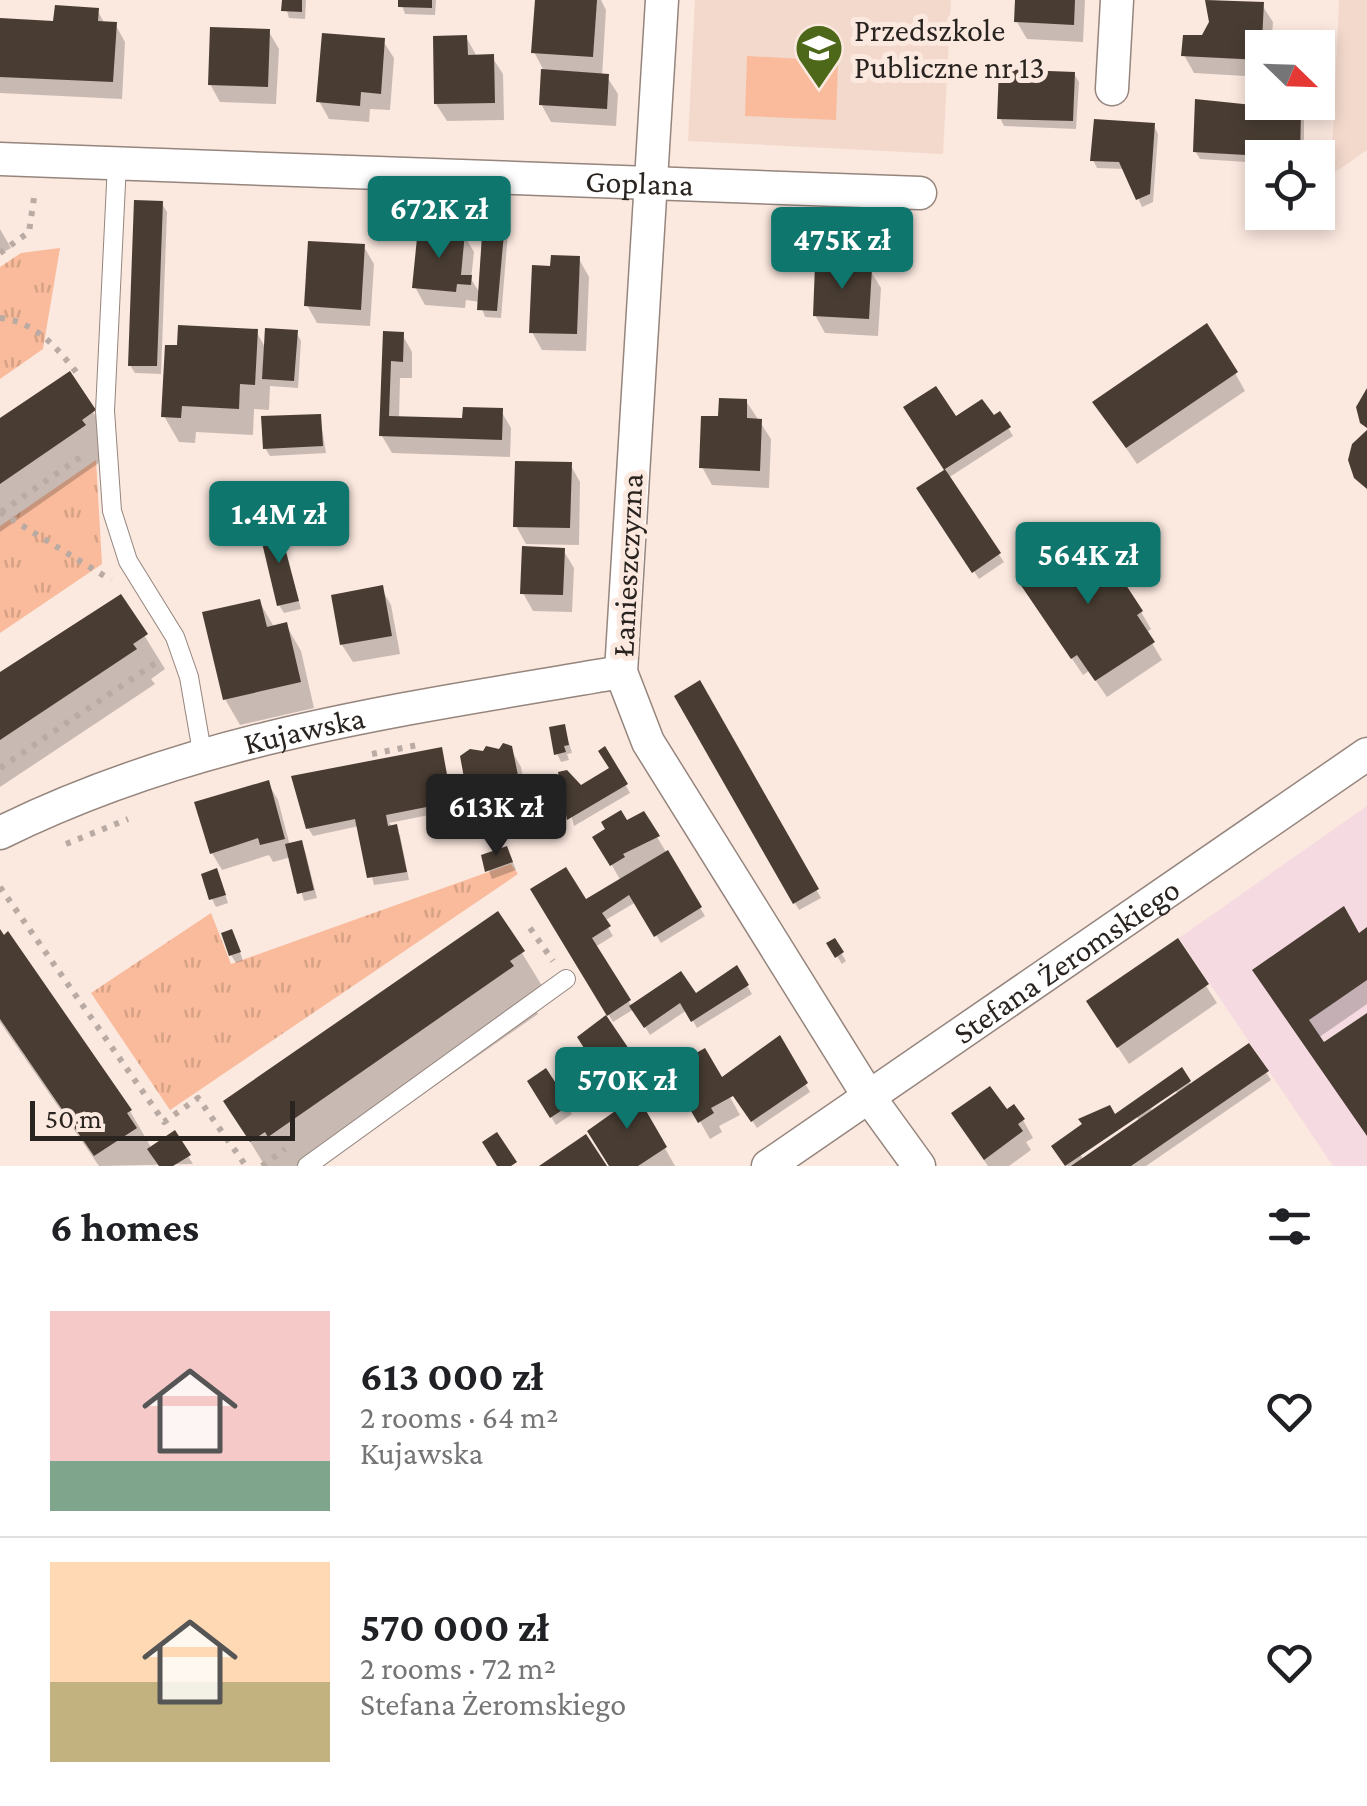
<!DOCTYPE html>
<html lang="en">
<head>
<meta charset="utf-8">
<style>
  :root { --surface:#fff; --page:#f2f2f2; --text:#202124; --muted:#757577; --line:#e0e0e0; --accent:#0f766e }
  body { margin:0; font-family:"Crimson Pro",serif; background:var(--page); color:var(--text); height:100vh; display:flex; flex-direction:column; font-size:38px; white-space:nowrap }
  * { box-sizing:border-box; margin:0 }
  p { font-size:32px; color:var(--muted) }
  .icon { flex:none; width:55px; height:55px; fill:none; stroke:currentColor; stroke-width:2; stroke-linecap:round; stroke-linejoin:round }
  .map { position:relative; height:1166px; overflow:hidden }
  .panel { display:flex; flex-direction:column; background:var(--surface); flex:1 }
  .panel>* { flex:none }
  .needle { width:65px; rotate:113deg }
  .buttons { position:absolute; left:1245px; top:30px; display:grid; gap:20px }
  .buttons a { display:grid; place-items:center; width:90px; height:90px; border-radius:0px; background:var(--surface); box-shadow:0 5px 15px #0003; font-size:50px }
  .scale { position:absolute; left:30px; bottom:25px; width:265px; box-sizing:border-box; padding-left:10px; border:5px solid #2a2420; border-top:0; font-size:28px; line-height:35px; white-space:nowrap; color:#2a2420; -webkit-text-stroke:8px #fbe8df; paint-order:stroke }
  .price { position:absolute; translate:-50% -85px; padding:0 22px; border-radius:10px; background:var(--accent); color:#fff; font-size:32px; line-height:65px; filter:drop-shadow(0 2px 5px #0008) }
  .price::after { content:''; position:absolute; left:50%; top:60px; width:30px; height:22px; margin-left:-15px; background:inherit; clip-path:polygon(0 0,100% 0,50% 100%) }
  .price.active { background:#222; color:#fff }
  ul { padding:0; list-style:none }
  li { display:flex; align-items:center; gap:30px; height:250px; padding:0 50px }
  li+li { border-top:2px solid var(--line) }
  li span { display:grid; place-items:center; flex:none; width:280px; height:200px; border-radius:0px; color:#555 }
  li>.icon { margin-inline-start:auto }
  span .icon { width:120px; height:120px; fill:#fffc; stroke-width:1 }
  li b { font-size:42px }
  h2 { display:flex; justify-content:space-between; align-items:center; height:120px; padding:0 50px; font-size:42px }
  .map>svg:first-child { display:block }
  .commercial { fill:#f5dbe1 }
  .built { fill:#f3d9cc }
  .grass { fill:url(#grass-tufts) }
  .garden { fill:#f9bb9b }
  .shadow { fill:#0003; fill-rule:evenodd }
  .building { fill:#493d33 }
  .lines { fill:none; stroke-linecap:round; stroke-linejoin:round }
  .service-casing { stroke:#95857d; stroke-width:20 }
  .minor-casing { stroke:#95857d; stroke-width:35 }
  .path { stroke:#b9aba3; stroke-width:6; stroke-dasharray:5 8; stroke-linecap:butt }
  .service { stroke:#fff; stroke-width:18 }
  .minor { stroke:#fff; stroke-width:32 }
  .labels { text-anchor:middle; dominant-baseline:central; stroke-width:10; stroke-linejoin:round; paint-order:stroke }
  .poi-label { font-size:32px; fill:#2a2420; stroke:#fbe8df; text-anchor:start }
  .street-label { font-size:32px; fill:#2a2420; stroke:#fbe8df }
</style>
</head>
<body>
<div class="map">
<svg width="1367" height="1166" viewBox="0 0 1367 1166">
  <defs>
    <pattern id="grass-tufts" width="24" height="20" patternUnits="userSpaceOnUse" patternTransform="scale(2.5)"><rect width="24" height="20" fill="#f9bb9b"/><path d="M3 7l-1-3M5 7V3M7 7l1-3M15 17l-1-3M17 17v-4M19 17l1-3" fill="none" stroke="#d6a185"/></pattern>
  </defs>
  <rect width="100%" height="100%" fill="#fbe8df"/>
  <path class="commercial" d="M 1367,806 L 1367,1166 L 1333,1166 L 1179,938 Z"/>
  <g class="built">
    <path d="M 695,0 L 951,0 L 943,154 L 688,141 Z"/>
    <path d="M 1339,0 L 1367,0 L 1367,150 L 1331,175 Z"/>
  </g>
  <g class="grass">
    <path d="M 60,248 L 43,349 L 0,379 L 0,267 L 21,253 Z"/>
    <path d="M 96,460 L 102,564 L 0,633 L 0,526 Z"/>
    <path d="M 511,864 L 518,874 L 170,1110 L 91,993 L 211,913 L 231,964 Z"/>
  </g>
  <path class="garden" d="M 747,56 L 838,61 L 836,120 L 745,116 Z"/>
  <g class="shadow">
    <path d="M 284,0 L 306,0 L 305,19 L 289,18 Z"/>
    <path d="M 400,0 L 436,0 L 435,15 L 405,14 Z"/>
    <path d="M 537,0 L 601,0 L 606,10 L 602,76 L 607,77 L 618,94 L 616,126 L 551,122 L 541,104 L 543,69 L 534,52 Z"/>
    <path d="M 1018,0 L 1085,0 L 1083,42 L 1027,39 L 1017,22 Z"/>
    <path d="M 1210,0 L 1262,5 L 1273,22 L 1271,48 L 1262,48 L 1262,77 L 1194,73 L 1184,55 L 1204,38 L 1212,22 L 1207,7 Z"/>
    <path d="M 97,10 L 105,24 L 115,24 L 125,42 L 122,99 L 0,93 L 0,21 L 56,23 Z"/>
    <path d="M 269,32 L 279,49 L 276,104 L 220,102 L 210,84 Z"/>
    <path d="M 466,37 L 476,55 L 492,57 L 503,74 L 504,120 L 447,121 L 436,104 Z"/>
    <path d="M 383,41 L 394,58 L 390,110 L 370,109 L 369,122 L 329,119 L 319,101 Z"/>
    <path d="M 1074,74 L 1079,82 L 1076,129 L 1004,126 L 1000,118 Z"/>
    <path d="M 1300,112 L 1304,120 L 1304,158 L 1262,158 L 1262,163 L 1200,159 L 1195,151 Z"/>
    <path d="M 1154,126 L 1158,134 L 1153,202 L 1142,207 L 1125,169 L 1097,168 L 1093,160 Z"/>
    <path d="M 162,204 L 167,212 L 161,374 L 135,373 L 130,365 Z"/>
    <path d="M 504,224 L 508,232 L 501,318 L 485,317 L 480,302 L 466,300 L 465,308 L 425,305 L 415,287 L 464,235 L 474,252 L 471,279 L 481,295 Z"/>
    <path d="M 0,229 L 11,248 L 0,254 Z"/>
    <path d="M 364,247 L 374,264 L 370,326 L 317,323 L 307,305 Z"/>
    <path d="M 579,259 L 589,277 L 586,351 L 542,350 L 532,332 L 552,268 Z"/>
    <path d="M 870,270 L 881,288 L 878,336 L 825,333 L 815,315 Z"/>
    <path d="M 256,331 L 266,349 L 296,332 L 301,341 L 298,388 L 270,386 L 269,410 L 254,409 L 253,435 L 196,432 L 195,443 L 179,442 L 164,416 Z"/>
    <path d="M 385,334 L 402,334 L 412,352 L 412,378 L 400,378 L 399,418 L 465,421 L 501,411 L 511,428 L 510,457 L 392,453 L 382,436 Z"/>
    <path d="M 1235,373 L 1245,391 L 1137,464 L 1095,403 Z"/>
    <path d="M 69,374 L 114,445 L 103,460 L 0,532 L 0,422 Z"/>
    <path d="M 746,401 L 771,439 L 769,488 L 712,485 L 702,467 L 720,419 Z"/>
    <path d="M 906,408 L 955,419 L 1000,414 L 1013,436 L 948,478 L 1004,562 L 979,579 L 920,489 L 947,471 Z"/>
    <path d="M 320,416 L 326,453 L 270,456 L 265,448 Z"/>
    <path d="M 570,464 L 580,482 L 579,545 L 526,544 L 516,526 Z"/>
    <path d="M 278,527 L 301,609 L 284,613 L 279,605 Z"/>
    <path d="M 563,550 L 574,568 L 572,612 L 533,611 L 523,593 Z"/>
    <path d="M 381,588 L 391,605 L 400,654 L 353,662 L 342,645 Z"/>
    <path d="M 121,598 L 165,669 L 151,679 L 155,684 L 0,787 L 0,678 Z"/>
    <path d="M 1032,599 L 1141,612 L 1151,629 L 1146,633 L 1162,660 L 1107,697 L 1089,671 L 1083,675 Z"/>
    <path d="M 259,601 L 274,627 L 286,625 L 301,651 L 314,708 L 240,725 L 225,699 Z"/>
    <path d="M 699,684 L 821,898 L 799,910 L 677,696 Z"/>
    <path d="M 564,726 L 572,753 L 567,754 L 569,760 L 561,762 L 557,754 Z"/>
    <path d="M 510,748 L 521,767 L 529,807 L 514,810 L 518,830 L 484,837 L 474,820 L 500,752 Z"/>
    <path d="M 605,749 L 630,793 L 574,826 L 561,774 L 580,788 L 612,770 Z"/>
    <path d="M 440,750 L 454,810 L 389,823 L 400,835 L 409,880 L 374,885 L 359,826 L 313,836 L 308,828 Z"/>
    <path d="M 268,783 L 278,800 L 290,846 L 301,843 L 305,851 L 317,898 L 304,901 L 291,857 L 273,862 L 269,855 L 222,870 L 212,853 Z"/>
    <path d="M 643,814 L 705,916 L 661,943 L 636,902 L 604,921 L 613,936 L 595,947 L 632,1007 L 695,996 L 736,968 L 752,994 L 697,1028 L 687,1010 L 650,1035 L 634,1009 L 613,1022 L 538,898 L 585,903 L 621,881 L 596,838 Z"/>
    <path d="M 484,857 L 511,857 L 516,870 L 492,879 Z"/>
    <path d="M 220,879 L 228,903 L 216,907 L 212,899 Z"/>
    <path d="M 498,914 L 550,999 L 535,1008 L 538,1014 L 320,1166 L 265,1166 L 226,1102 Z"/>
    <path d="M 1367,930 L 1367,1004 L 1318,1038 L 1323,1046 L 1367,1016 L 1367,1135 L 1265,988 Z"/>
    <path d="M 0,934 L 130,1111 L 152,1149 L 174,1134 L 193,1164 L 99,1166 L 0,1022 Z"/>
    <path d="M 236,940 L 243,961 L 236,963 L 231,955 Z"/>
    <path d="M 834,941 L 846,961 L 842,964 L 829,944 Z"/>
    <path d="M 1177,941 L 1217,1003 L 1129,1064 L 1099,1019 Z"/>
    <path d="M 580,1038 L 629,1053 L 634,1061 L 622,1069 L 613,1055 L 597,1065 Z"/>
    <path d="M 779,1039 L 810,1092 L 757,1128 L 725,1078 Z"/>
    <path d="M 1249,1046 L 1271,1080 L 1146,1166 L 1067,1166 L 1055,1146 L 1114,1118 L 1182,1071 L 1192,1086 ZM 1174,1089 L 1179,1095 L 1153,1112 L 1151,1109 ZM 1136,1116 L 1140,1122 L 1084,1160 L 1080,1154 Z"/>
    <path d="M 704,1051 L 740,1115 L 719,1126 L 722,1132 L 710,1139 L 674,1076 L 695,1064 Z"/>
    <path d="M 545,1072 L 572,1114 L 556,1125 L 530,1082 Z"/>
    <path d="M 630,1086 L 675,1166 L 610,1166 Z"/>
    <path d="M 989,1089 L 1007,1113 L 1023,1120 L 1033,1138 L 1026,1142 L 1031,1150 L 1009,1166 L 988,1166 L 952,1115 Z"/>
  </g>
  <g class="building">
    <path d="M 282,0 L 302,0 L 302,12 L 281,11 Z"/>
    <path d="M 398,0 L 432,0 L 432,8 L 398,7 Z"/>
    <path d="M 535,0 L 597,0 L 593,57 L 531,53 Z"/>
    <path d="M 1015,0 L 1075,0 L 1074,25 L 1014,22 Z"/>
    <path d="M 1205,0 L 1264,2 L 1261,60 L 1181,56 L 1183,35 L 1202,35 L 1209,22 Z"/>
    <path d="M 55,5 L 99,8 L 98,21 L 117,22 L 113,82 L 0,77 L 0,18 L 53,21 Z"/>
    <path d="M 210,27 L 270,29 L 268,87 L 208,85 Z"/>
    <path d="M 322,33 L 385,38 L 381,94 L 361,92 L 360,106 L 316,102 Z"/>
    <path d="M 467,35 L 468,55 L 494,54 L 495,103 L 434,104 L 433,36 Z"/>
    <path d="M 541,69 L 609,74 L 607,109 L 539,105 Z"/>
    <path d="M 999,69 L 1075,72 L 1073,121 L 997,119 Z"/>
    <path d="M 1195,99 L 1301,110 L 1300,158 L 1193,152 Z"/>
    <path d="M 1094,119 L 1155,123 L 1150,194 L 1136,200 L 1119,162 L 1090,161 Z"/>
    <path d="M 134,200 L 163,201 L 157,366 L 128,366 Z"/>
    <path d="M 483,220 L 505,222 L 497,311 L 477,310 Z"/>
    <path d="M 418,228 L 465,232 L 461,275 L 472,275 L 471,285 L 457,284 L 456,292 L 412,288 Z"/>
    <path d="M 308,241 L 365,244 L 361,310 L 304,306 Z"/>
    <path d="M 551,255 L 580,256 L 577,334 L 529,333 L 532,265 L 550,266 Z"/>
    <path d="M 815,265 L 872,268 L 869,319 L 813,316 Z"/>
    <path d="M 1207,323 L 1238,372 L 1126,448 L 1092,402 Z"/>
    <path d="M 178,325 L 258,329 L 255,385 L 240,384 L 239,409 L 182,406 L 181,418 L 161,417 L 165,345 L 177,345 Z"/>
    <path d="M 265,328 L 298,330 L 294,381 L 262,379 Z"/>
    <path d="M 383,331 L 404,332 L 403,362 L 391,361 L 389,416 L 462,418 L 463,407 L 503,408 L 502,440 L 379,436 Z"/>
    <path d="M 70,371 L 96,410 L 82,420 L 86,425 L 0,484 L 0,418 Z"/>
    <path d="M 936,386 L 956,416 L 982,399 L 994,415 L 1000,411 L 1011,427 L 945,469 L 1001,553 L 972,573 L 916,488 L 944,470 L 903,407 Z"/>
    <path d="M 1367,388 L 1367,428 L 1360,423 L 1356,407 Z"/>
    <path d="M 719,398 L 747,399 L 747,418 L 762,419 L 760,471 L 699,468 L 701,416 L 718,416 Z"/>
    <path d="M 321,414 L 323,446 L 263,449 L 261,416 Z"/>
    <path d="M 1367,430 L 1367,489 L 1354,478 L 1348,460 L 1352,444 Z"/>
    <path d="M 515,461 L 572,462 L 570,528 L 513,527 Z"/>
    <path d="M 279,525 L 299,601 L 277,606 L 259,530 Z"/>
    <path d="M 1092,533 L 1143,611 L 1137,615 L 1155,642 L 1095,681 L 1077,655 L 1071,659 L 1018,581 L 1053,558 L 1050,553 L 1054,550 L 1057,556 Z"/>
    <path d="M 522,546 L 565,548 L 563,595 L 520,594 Z"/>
    <path d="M 383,585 L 392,636 L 340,645 L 331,595 Z"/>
    <path d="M 121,594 L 148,634 L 133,644 L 137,649 L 0,740 L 0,672 Z"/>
    <path d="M 260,599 L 267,627 L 287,622 L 301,682 L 223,700 L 202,612 Z"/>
    <path d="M 700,680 L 819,889 L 793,904 L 674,696 Z"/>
    <path d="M 565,724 L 569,745 L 564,746 L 566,752 L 554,755 L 549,727 Z"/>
    <path d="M 503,743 L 512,746 L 521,790 L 506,792 L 510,813 L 472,821 L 460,756 L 470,749 L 483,751 L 486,746 L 499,749 Z"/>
    <path d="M 605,746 L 628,784 L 567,820 L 558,772 L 567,770 L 581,785 L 609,768 L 598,751 Z"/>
    <path d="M 442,747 L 452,802 L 386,815 L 388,826 L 397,824 L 407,872 L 367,878 L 355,819 L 306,829 L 291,776 Z"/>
    <path d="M 269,780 L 285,839 L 260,845 L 258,838 L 210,854 L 194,802 Z"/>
    <path d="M 621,810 L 627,820 L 644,811 L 660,836 L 623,854 L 625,857 L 610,866 L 592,837 L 605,829 L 601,822 Z"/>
    <path d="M 302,840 L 314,890 L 297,894 L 285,844 Z"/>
    <path d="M 507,846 L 513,862 L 485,872 L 481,855 Z"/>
    <path d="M 668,850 L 702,907 L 654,937 L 629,895 L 602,913 L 611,926 L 592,938 L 631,1000 L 607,1016 L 530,889 L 566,867 L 586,899 Z"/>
    <path d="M 217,868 L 226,895 L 209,900 L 201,874 Z"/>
    <path d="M 1344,906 L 1359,933 L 1367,927 L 1367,980 L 1309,1020 L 1324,1042 L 1367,1013 L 1367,1136 L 1252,970 Z"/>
    <path d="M 498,911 L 525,951 L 510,961 L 514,966 L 268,1137 L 265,1132 L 250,1142 L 223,1101 Z"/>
    <path d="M 0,929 L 4,935 L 8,931 L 132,1110 L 127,1113 L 137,1128 L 94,1156 L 0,1019 Z"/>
    <path d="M 232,929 L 241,952 L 229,956 L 221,933 Z"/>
    <path d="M 835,938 L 844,952 L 835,958 L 826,943 Z"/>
    <path d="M 1178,938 L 1209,984 L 1117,1048 L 1086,1001 Z"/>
    <path d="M 737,965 L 749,985 L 691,1022 L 680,1003 L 644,1028 L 629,1006 L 681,971 L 696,993 Z"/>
    <path d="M 606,1015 L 631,1052 L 615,1063 L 606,1048 L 591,1059 L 577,1037 Z"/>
    <path d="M 780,1035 L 808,1083 L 751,1122 L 733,1096 L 711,1108 L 714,1113 L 698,1123 L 670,1075 L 692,1063 L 689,1057 L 705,1048 L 722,1077 Z"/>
    <path d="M 1249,1043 L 1269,1071 L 1254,1081 L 1131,1166 L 1071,1166 Z"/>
    <path d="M 1182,1067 L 1191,1081 L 1065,1166 L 1051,1146 L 1082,1124 L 1078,1119 L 1110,1105 L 1115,1114 Z"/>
    <path d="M 546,1068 L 570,1105 L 550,1118 L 527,1081 Z"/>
    <path d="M 630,1083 L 667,1147 L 638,1166 L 609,1166 L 587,1131 L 618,1109 L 610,1097 Z"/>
    <path d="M 990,1086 L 1007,1109 L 1014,1104 L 1025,1119 L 1018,1124 L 1023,1131 L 984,1160 L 951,1113 Z"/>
    <path d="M 175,1130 L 191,1155 L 173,1166 L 159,1166 L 147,1149 Z"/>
    <path d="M 497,1132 L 517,1162 L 511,1166 L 497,1166 L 482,1142 Z"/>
    <path d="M 586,1134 L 607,1166 L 539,1166 Z"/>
  </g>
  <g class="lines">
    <g class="service-casing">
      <g id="service">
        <path d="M 117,163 L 105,411 L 112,511 L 128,561 L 175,637 L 189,677 L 202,752"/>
        <path d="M 307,1166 L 566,979"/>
      </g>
    </g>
    <g class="minor-casing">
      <g id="minor">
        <path d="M 662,0 L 621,672 L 648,742 L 869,1097 L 919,1166"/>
        <path d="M 1112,89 L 1117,0"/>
        <path id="s1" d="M 0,159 L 920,193"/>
        <path id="s2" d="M 0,833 C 198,735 406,709 621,672"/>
        <path id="s3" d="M 768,1166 L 1367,754"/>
      </g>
    </g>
    <g class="path">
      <path d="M 0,253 L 29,232 L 35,191"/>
      <path d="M 0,318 C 36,321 60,351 80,377"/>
      <path d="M 0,512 L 111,580"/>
      <path d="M 1,512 L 85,454"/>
      <path d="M 372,754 L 418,745"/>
      <path d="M 0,768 L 157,662"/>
      <path d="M 66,844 L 128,819"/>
      <path d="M 0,887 L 164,1122 L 198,1098 L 246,1166"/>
      <path d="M 530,928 L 553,961"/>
      <path d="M 262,1166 L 285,1149"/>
    </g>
    <use href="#service" class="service"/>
    <use href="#minor" class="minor"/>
  </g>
  <defs>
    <g id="school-pin" transform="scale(2.5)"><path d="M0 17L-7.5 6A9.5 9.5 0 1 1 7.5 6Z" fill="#4e681a" stroke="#fbe8df"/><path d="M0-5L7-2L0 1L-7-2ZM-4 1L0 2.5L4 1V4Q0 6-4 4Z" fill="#fff"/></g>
  </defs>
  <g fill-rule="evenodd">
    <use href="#school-pin" x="819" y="48"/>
  </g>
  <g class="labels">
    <g class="poi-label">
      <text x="854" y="30">Przedszkole<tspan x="854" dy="37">Publiczne nr 13</tspan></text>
    </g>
    <g class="street-label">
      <text stroke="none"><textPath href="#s1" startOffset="640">Goplana</textPath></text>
      <text transform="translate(627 565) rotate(-87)">Łanieszczyzna</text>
      <text stroke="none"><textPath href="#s2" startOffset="322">Kujawska</textPath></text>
      <text stroke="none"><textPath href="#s3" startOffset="362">Stefana Żeromskiego</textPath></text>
    </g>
  </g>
</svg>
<div class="buttons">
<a><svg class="needle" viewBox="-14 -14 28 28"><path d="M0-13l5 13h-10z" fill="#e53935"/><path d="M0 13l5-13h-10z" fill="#757577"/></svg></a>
<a><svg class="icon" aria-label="locate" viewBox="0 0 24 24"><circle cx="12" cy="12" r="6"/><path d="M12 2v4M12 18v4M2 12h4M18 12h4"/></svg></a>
</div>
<div class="scale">50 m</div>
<b class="price" style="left:439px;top:261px">672K zł</b>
<b class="price" style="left:842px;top:292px">475K zł</b>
<b class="price" style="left:279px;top:566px">1.4M zł</b>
<b class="price" style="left:1088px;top:607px">564K zł</b>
<b class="price active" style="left:496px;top:859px">613K zł</b>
<b class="price" style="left:627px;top:1132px">570K zł</b>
</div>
<section class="panel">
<h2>6 homes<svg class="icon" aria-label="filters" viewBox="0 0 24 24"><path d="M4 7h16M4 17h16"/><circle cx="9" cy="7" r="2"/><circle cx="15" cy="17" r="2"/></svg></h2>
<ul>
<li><span style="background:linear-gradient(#f6c9c9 75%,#7fa58c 0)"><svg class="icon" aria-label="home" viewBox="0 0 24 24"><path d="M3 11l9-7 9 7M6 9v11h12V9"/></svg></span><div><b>613 000 zł</b><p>2 rooms · 64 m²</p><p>Kujawska</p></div><svg class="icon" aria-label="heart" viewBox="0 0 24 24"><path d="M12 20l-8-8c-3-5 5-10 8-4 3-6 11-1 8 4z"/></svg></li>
<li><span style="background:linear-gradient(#ffd9b3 60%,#c2b280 0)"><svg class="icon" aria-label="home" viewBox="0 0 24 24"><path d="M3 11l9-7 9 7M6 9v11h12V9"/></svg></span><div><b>570 000 zł</b><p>2 rooms · 72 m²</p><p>Stefana Żeromskiego</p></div><svg class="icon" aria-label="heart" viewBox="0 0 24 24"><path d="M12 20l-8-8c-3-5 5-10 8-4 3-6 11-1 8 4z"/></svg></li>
</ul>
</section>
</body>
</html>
